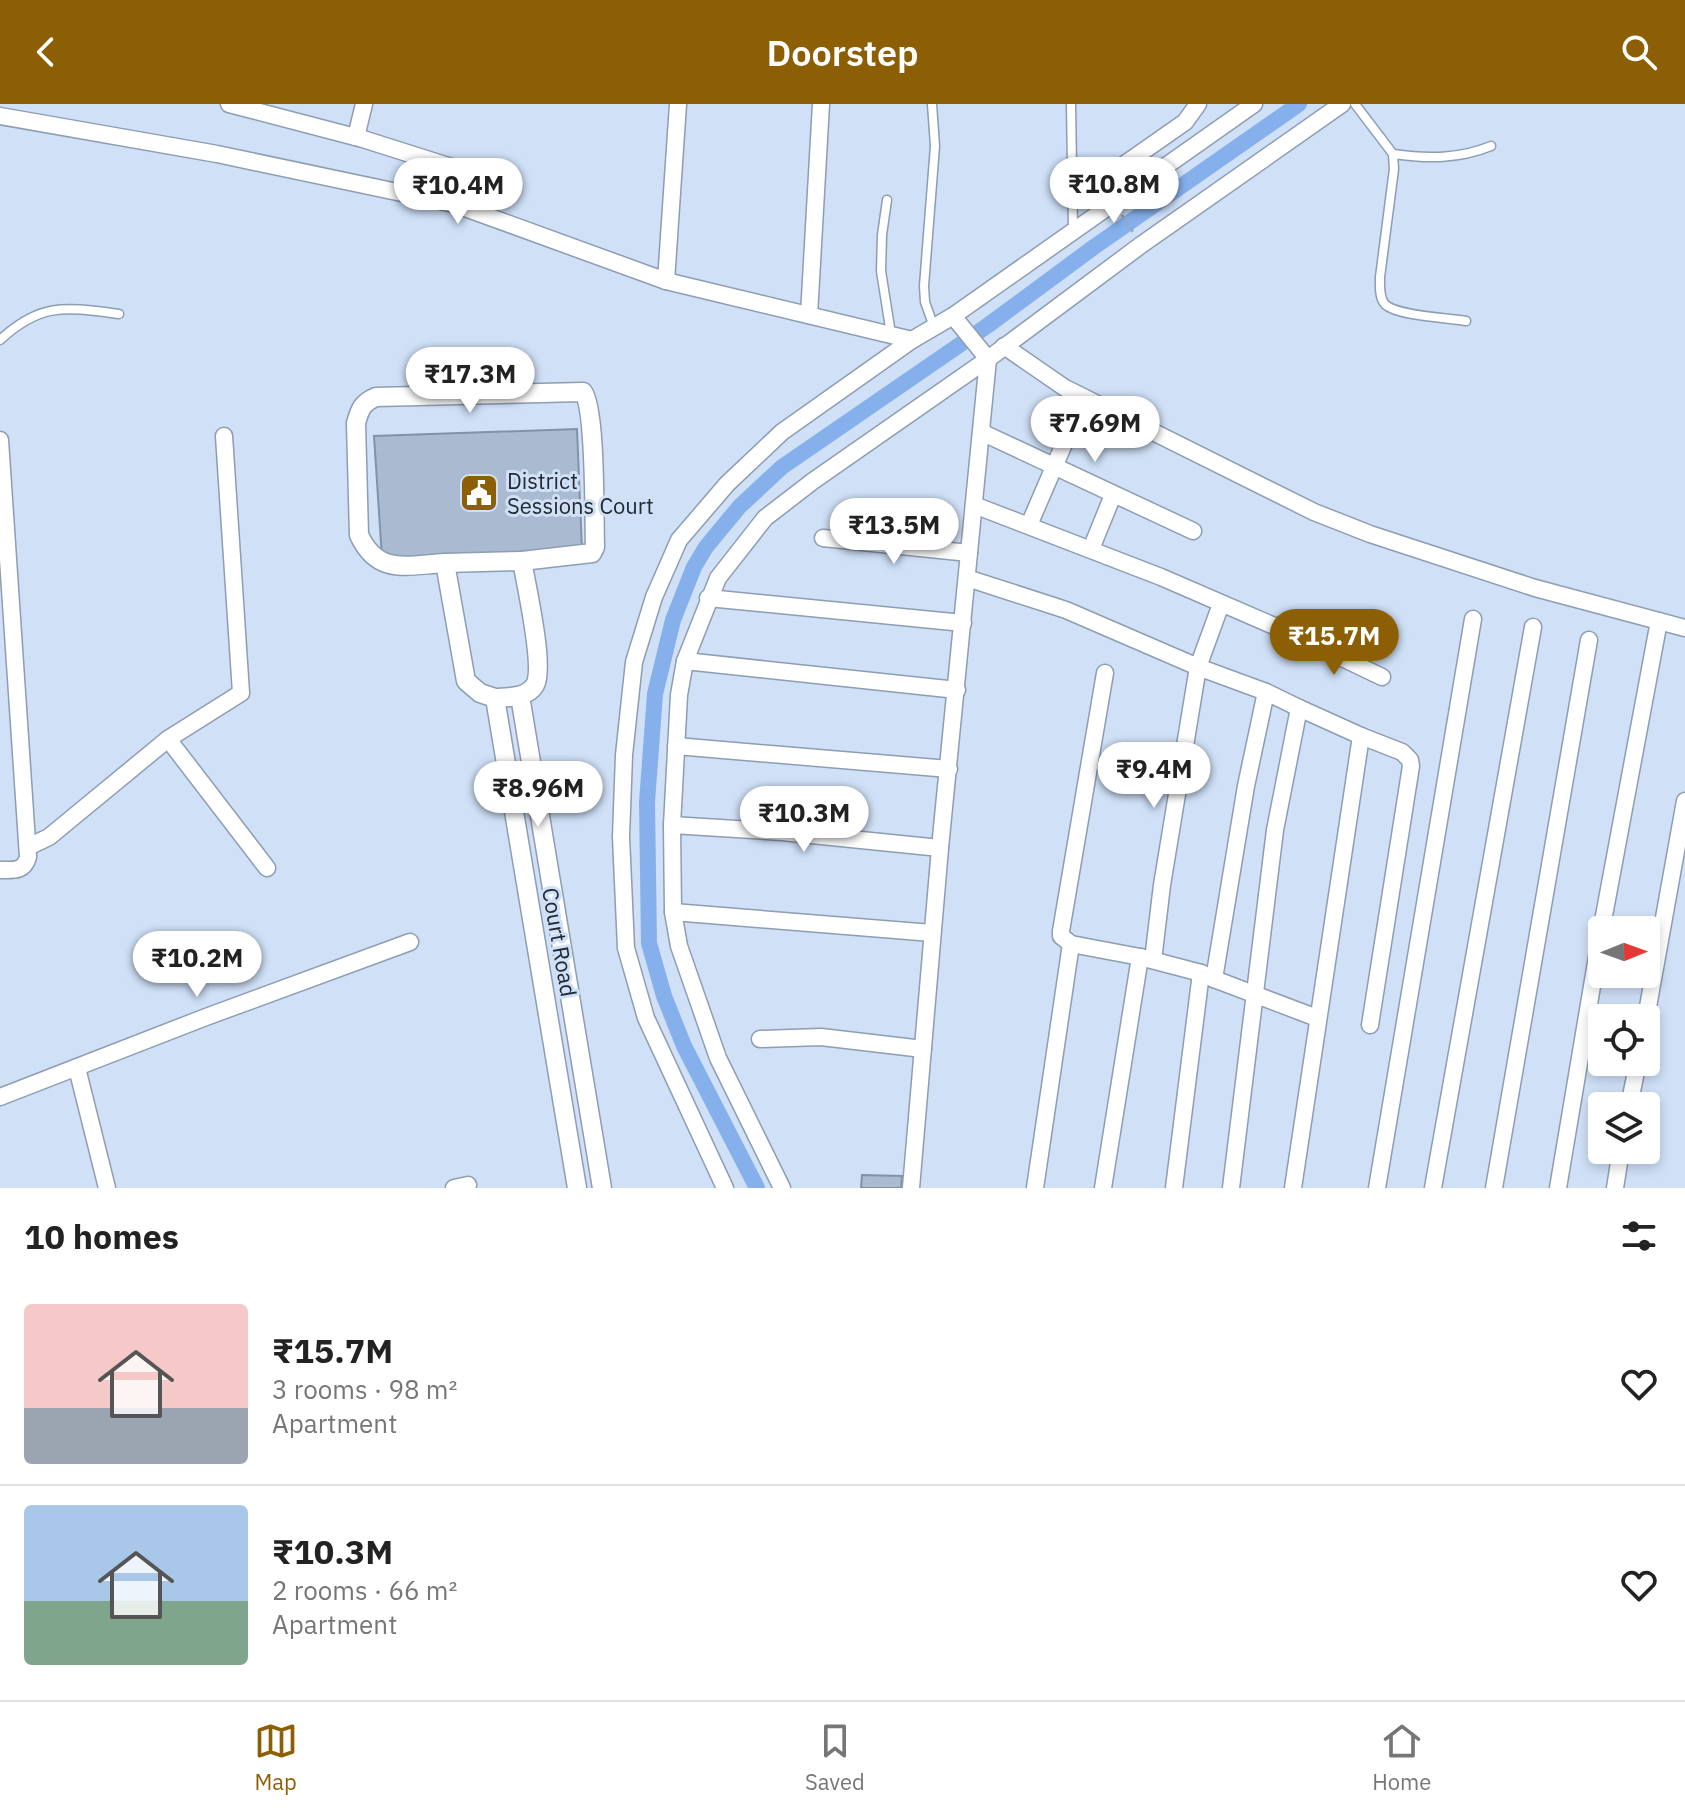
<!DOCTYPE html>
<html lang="en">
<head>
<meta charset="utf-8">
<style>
  :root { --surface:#fff; --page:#f2f2f2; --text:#222; --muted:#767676; --line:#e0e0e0; --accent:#8c5f04 }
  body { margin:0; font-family:"IBM Plex Sans",sans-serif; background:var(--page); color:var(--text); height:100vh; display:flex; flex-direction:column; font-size:30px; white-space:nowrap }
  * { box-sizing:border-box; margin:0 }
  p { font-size:26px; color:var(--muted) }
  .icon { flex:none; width:44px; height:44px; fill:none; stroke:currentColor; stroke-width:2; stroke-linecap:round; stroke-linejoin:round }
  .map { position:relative; height:1084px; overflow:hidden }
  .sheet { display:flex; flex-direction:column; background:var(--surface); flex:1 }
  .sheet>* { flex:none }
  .needle { width:52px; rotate:89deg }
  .buttons { position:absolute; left:1588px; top:812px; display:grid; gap:16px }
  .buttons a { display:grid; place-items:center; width:72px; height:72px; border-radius:8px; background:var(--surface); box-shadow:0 4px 12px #0003; font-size:40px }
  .price { position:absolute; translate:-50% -68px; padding:0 18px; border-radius:28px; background:#fff; color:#222; font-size:26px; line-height:52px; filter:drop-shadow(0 2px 4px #0008) }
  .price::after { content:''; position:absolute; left:50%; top:48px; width:24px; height:18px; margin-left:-12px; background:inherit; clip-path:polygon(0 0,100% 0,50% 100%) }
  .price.active { background:var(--accent); color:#fff }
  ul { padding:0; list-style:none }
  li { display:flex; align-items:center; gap:24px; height:200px; padding:0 24px }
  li+li { border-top:2px solid var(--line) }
  li span { display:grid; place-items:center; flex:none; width:224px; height:160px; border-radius:8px; color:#555 }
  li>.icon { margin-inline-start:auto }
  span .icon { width:96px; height:96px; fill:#fffc; stroke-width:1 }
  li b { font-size:34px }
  h2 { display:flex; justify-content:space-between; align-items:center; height:96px; padding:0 24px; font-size:34px }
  header { display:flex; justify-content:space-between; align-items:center; height:104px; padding:0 24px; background:var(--accent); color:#fff; font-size:36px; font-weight:600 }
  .tab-bar { display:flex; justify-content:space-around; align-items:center; height:112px; border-top:2px solid var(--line); background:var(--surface); font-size:22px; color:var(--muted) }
  .tab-bar a { display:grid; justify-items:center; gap:4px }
  .tab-bar .active { color:var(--accent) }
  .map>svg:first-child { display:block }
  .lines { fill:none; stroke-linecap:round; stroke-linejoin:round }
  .canal { stroke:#85b0eb; stroke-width:16 }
  .building { fill:#aabad0; stroke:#8292a7; stroke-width:2 }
  .service-casing { stroke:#8d9db2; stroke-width:11 }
  .minor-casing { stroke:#8d9db2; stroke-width:19 }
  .tertiary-casing { stroke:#8d9db2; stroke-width:21 }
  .path { stroke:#9aa8ba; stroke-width:3; stroke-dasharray:4 4; stroke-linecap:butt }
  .service { stroke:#fff; stroke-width:8 }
  .minor { stroke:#fff; stroke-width:16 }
  .tertiary { stroke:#fff; stroke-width:18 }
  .labels { text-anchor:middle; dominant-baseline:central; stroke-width:6; stroke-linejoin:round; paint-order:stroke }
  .poi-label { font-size:22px; fill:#232932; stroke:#cfe0f7; text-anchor:start }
  .street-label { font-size:22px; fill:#232932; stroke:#cfe0f7 }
</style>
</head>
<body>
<header><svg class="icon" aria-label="back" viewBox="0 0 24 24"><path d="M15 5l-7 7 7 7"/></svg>Doorstep<svg class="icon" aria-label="search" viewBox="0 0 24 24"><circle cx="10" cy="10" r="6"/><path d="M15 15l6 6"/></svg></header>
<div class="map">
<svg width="1685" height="1084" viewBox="0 0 1685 1084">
  <rect width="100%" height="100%" fill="#cfe0f7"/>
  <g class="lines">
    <path class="canal" d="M 757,1084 L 684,942 L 664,892 L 649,839 L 647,698 L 655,590 L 673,516 L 694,463 L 706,443 L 740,402 L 782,363 L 987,222 L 1094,143 L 1299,0"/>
  </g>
  <g class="building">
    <path d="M 577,325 L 582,446 L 382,454 L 374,332 Z"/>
    <path d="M 862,1071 L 902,1072 L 901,1084 L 861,1084 Z"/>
  </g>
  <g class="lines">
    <g class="service-casing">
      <g id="service">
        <path d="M 932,0 L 935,42 L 924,182 L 925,198 L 934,223"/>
        <path d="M 1071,0 L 1073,126"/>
        <path d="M 1355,0 L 1393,50 L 1394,65 L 1380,173 C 1380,181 1379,192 1384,199 C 1393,212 1449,214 1466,217"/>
        <path d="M 1393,50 C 1428,55 1459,55 1491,42"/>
        <path d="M 887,96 L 882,131 L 881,167 L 891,230"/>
        <path d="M 0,236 C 41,198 66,203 119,210"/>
      </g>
    </g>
    <g class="minor-casing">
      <g id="minor">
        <path d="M 229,0 L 363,35 L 467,68"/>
        <path d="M 0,12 L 217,50 L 454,100 L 666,177 L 912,236"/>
        <path d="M 356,33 L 364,0"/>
        <path d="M 1092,83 L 1185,18 L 1198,0"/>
        <path d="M 666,177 L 678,0"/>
        <path d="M 809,211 L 821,0"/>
        <path d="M 1004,242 L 1065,284 L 1314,408 L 1370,430 L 1535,484 L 1685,524"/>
        <path d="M 981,328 L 1193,427"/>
        <path d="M 0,336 L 28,753 C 24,768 13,766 0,766"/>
        <path d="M 974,401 L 1161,473 L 1288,528 L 1382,573"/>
        <path d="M 1029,421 L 1070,326"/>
        <path d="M 823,434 L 969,449"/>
        <path d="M 1091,445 L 1113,391"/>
        <path d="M 967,474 L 1066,506 L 1198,563 L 1221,500"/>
        <path d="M 708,494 L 963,519"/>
        <path d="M 685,557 L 957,586"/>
        <path d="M 1361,632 L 1402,648 L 1410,656 L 1411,662 L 1370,921"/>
        <path d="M 168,635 L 267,764"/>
        <path d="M 676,642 L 949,665"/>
        <path d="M 672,721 L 782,728 L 940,744"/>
        <path d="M 28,743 L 49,733 L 168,635 L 241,589 L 224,332"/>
        <path d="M 673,808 L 932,829"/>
        <path d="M 1071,840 L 1061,832 L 1061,827 L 1105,569"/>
        <path d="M 1153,856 L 1162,781 L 1198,563 L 1266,588"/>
        <path d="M 1214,875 L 1317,914"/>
        <path d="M 1646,914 L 1685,697"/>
        <path d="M 760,935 L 821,933 L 923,945"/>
        <path d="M 77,964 L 107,1084"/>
        <path d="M 0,993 L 206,913 L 410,838"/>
        <path d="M 1629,1002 L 1638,958"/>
        <path d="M 454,1084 L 468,1081"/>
        <path d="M 725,1084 L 646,914 L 626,844 L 621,733 L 624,651 L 634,558 L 654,493 L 679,436 L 727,380 L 782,328 L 912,236 L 953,212 L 1254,0"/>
        <path d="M 782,1084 L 718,954 L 679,842 L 673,808 L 672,721 L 679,591 L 685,557 L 718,474 L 765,414 L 813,377 L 988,255 L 1141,141 L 1342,0"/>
        <path d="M 911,1084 L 940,744 L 988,255 L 953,212"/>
        <path d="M 1035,1084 L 1071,840 L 1140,853 L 1201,869"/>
        <path d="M 1103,1084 L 1140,853"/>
        <path d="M 1174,1084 L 1201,869 L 1214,875 L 1246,682 L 1266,588 L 1299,604"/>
        <path d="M 1231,1084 L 1275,726 L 1299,604 L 1361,632 L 1293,1084"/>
        <path d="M 1377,1084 L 1473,515"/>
        <path d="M 1433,1084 L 1533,523"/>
        <path d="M 1494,1084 L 1589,536"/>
        <path d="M 1558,1084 L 1603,817 L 1659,517"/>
        <path d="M 1615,1084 L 1621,1046"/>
      </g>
    </g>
    <g class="tertiary-casing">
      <g id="tertiary">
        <path d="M 445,459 C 407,461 378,472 359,431 L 356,319 C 360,305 362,299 376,293 L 583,288 C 596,304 594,415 595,443 L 592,449 L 522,457"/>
        <path d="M 520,592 L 602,1084"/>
        <path d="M 495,594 C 509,593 527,594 535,581 C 545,563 526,480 522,457 L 445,459 L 466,577 L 480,589 L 495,594 L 577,1084"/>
      </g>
    </g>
    <path class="path" d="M 1122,111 L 1133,128"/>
    <use href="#service" class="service"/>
    <use href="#minor" class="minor"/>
    <use href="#tertiary" class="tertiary"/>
  </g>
  <defs>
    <g id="civic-square" transform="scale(2)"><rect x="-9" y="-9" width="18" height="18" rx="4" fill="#8c5f04" stroke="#cfe0f7"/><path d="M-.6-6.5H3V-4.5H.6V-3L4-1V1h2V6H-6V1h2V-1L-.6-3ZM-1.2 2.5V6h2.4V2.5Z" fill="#fff"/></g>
  </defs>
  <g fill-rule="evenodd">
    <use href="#civic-square" x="479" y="389"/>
  </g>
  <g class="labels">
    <g class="poi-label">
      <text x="507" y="376">District<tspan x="507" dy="25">Sessions Court</tspan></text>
    </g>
    <g class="street-label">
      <text transform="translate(560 838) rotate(80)">Court Road</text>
    </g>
  </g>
</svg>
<div class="buttons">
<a><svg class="needle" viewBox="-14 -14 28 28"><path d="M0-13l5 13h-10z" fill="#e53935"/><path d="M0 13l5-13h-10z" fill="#767676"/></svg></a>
<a><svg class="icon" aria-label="locate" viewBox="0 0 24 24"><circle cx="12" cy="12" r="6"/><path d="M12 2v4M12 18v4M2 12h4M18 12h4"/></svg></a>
<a><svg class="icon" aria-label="layers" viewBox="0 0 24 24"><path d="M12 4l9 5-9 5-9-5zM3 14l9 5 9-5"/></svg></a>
</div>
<b class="price" style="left:1114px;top:121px">₹10.8M</b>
<b class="price" style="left:458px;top:122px">₹10.4M</b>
<b class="price" style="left:470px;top:311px">₹17.3M</b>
<b class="price" style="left:1095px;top:360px">₹7.69M</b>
<b class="price" style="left:894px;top:462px">₹13.5M</b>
<b class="price active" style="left:1334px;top:573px">₹15.7M</b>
<b class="price" style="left:1154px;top:706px">₹9.4M</b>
<b class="price" style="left:538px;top:725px">₹8.96M</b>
<b class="price" style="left:804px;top:750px">₹10.3M</b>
<b class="price" style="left:197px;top:895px">₹10.2M</b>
</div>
<section class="sheet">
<h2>10 homes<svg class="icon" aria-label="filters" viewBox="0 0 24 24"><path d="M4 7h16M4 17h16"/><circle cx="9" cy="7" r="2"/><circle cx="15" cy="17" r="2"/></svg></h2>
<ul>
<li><span style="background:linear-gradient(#f6c9c9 65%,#9aa5b1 0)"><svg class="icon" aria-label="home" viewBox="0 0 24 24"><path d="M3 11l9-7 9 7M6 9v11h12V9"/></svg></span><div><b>₹15.7M</b><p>3 rooms · 98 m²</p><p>Apartment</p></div><svg class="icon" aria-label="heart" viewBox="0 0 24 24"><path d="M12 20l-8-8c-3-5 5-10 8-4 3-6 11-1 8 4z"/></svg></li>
<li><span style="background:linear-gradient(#a9c7e8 60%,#7fa58c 0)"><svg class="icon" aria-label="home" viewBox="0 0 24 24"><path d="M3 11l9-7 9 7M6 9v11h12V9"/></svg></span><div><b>₹10.3M</b><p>2 rooms · 66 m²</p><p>Apartment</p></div><svg class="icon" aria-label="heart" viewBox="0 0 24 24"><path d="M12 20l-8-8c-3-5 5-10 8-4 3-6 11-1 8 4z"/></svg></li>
</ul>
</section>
<nav class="tab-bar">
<a class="active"><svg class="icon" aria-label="map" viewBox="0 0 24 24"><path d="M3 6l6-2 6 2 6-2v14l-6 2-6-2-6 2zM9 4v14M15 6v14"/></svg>Map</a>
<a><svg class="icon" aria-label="saved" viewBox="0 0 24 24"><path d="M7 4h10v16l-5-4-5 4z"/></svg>Saved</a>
<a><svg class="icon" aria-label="home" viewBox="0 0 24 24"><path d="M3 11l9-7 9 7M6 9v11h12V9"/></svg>Home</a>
</nav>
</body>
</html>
